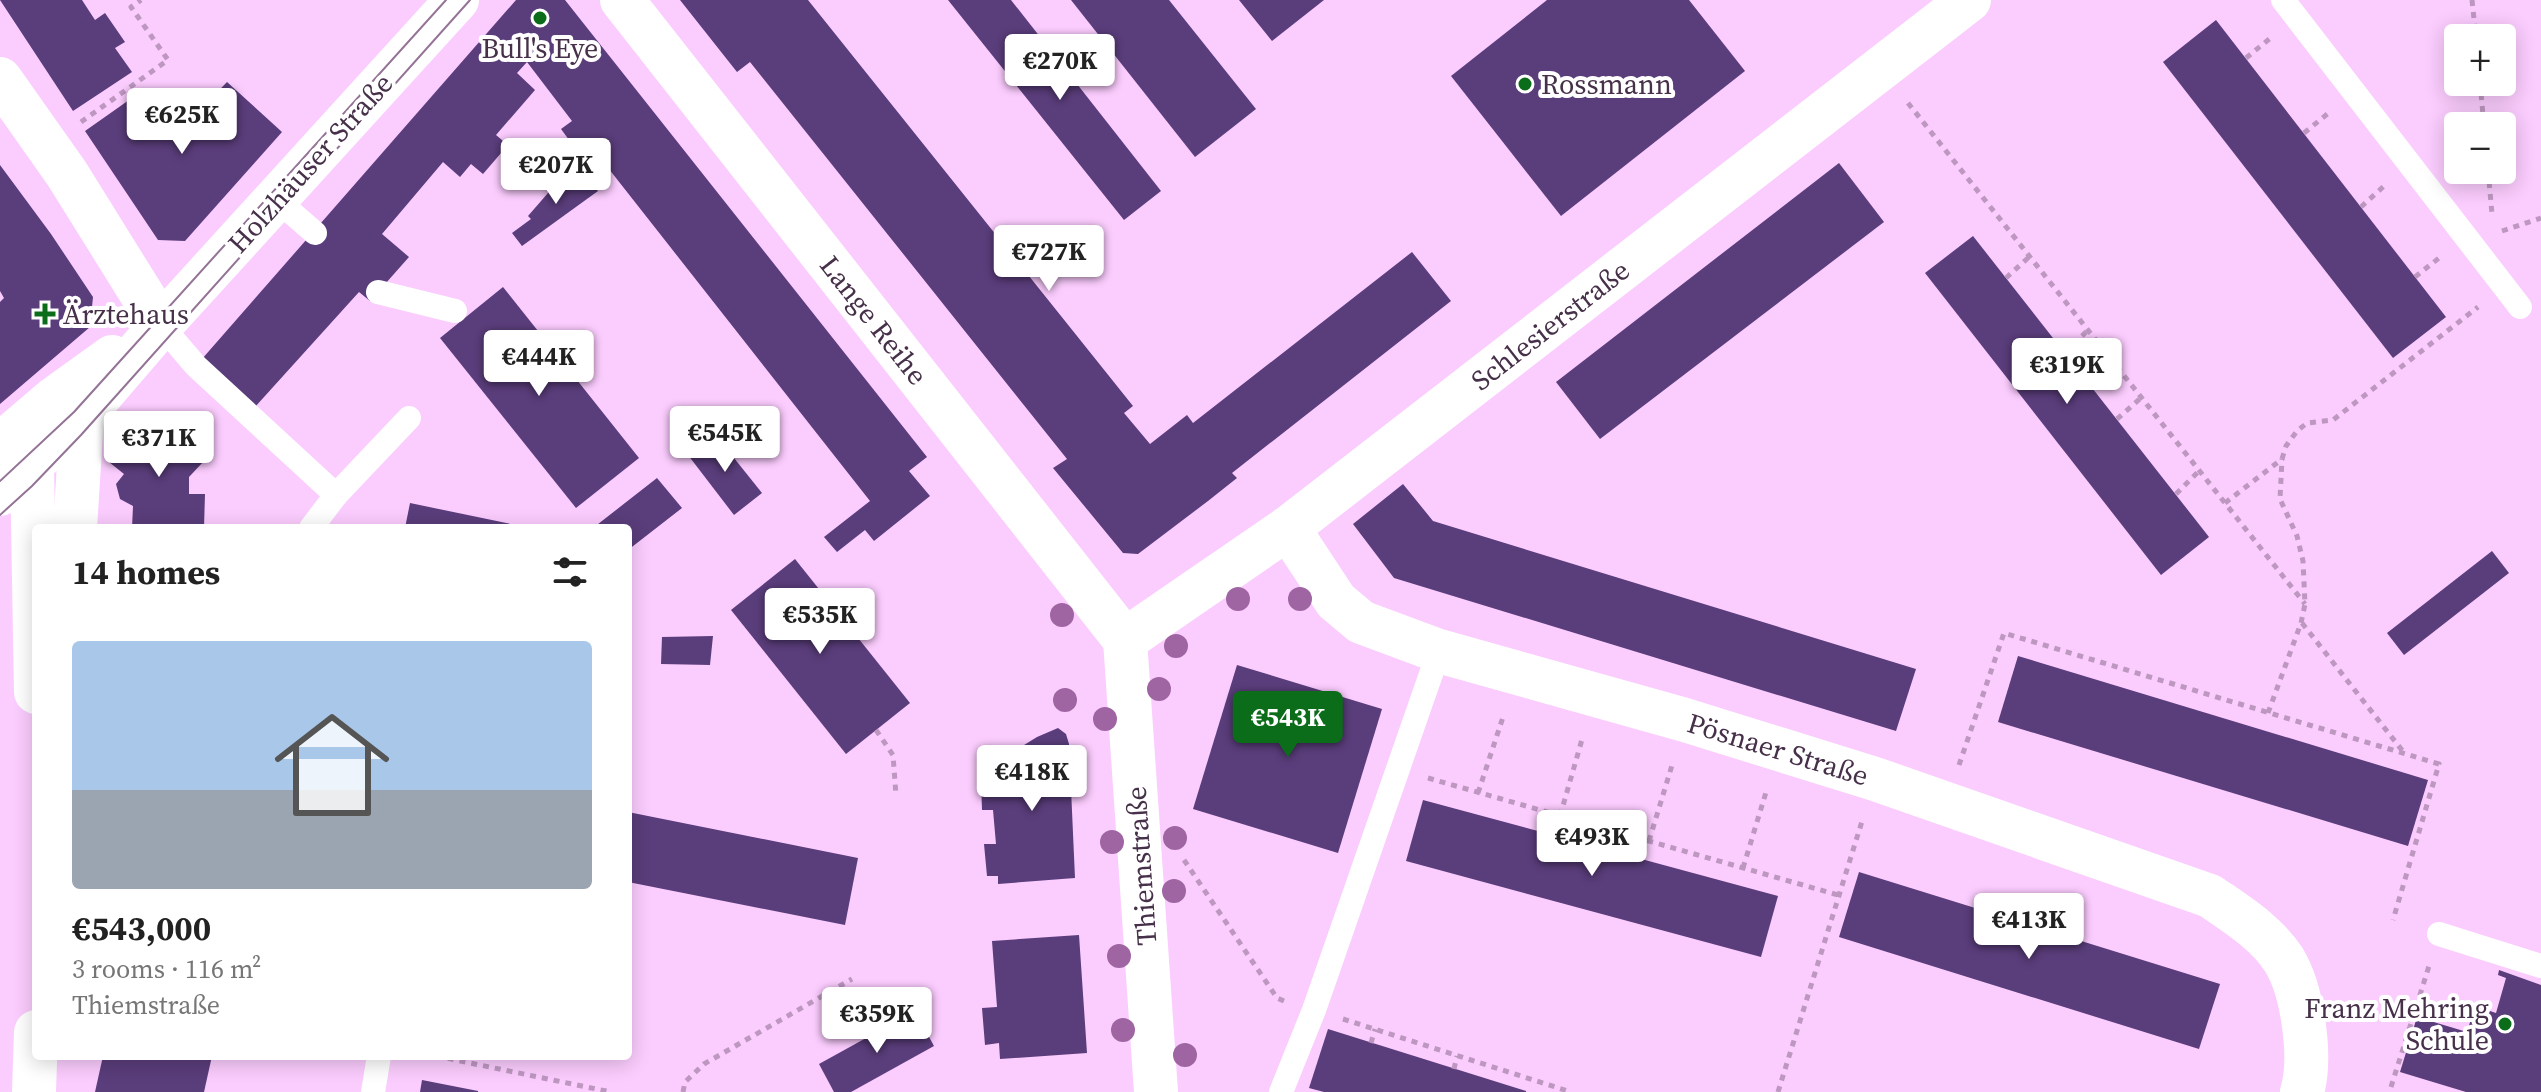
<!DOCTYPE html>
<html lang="en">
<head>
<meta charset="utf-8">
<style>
  :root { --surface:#fff; --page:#f2f2f2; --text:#222; --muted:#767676; --accent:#0b6d1a }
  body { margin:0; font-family:"Source Serif 4",serif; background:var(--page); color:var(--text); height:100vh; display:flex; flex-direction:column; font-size:30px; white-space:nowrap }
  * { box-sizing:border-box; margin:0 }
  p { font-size:26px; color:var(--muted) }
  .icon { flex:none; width:44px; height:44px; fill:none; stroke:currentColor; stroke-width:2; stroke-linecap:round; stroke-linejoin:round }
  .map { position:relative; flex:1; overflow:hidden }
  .details { position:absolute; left:32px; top:524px; width:600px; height:536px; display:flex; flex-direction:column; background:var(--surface); border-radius:8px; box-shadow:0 4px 20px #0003 }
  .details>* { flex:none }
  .buttons { position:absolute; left:2444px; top:24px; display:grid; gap:16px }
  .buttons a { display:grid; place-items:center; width:72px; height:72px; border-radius:8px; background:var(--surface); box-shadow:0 4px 20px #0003; font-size:40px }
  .price { position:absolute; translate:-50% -68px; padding:0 18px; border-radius:8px; background:#fff; color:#222; font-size:26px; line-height:52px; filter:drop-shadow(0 2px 4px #0008) }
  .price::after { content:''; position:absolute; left:50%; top:48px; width:24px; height:18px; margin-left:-12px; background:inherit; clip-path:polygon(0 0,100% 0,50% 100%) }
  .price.current { background:var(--accent); color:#fff }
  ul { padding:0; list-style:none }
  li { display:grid; align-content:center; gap:16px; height:424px; padding:0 40px }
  li span { display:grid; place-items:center; height:248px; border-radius:8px; color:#555 }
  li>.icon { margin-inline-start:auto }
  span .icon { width:144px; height:144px; fill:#fffc; stroke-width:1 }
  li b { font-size:34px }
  h2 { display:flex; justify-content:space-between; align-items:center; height:96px; padding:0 40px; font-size:34px }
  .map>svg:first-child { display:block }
  .building { fill:#5a3d7b }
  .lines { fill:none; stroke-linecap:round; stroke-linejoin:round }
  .path { stroke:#bd97c0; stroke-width:5; stroke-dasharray:6 6; stroke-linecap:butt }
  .lane { stroke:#fff; stroke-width:24 }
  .street { stroke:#fff; stroke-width:44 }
  .secondary { stroke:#fff; stroke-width:44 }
  .tram { stroke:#947396; stroke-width:2 }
  .tree { fill:#9e65a2 }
  .poi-dot { fill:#0b6d1a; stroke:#fff; stroke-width:3 }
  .labels { text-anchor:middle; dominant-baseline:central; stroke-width:8; stroke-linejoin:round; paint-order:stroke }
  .poi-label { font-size:28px; fill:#473049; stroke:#fff; text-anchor:start }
  .street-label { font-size:28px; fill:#473049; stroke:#fff }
</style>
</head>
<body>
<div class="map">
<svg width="2541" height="1092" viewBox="0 0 2541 1092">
  <rect width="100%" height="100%" fill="#fbccfe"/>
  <g class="building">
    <path d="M 0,0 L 82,0 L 95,20 L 105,13 L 125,42 L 115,48 L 132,72 L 73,111 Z"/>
    <path d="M 516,0 L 565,0 L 927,457 L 909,471 L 930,496 L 874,541 L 865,530 L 837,552 L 824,537 L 870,501 L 594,150 L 583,159 L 561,129 L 572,121 L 527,62 L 517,73 L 535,90 L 496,135 L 508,145 L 483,174 L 471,164 L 460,177 L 443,162 L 382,234 L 409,257 L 370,301 L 359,292 L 255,407 L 202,359 Z"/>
    <path d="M 680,0 L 808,0 L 1133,406 L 1124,413 L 1150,444 L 1187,415 L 1193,423 L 1412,252 L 1451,301 L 1232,473 L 1237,478 L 1208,501 L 1138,554 L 1123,553 L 1053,468 L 1067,459 L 750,62 L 737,72 Z"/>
    <path d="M 948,0 L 1011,0 L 1161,191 L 1124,220 Z"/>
    <path d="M 1071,0 L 1169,0 L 1256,109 L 1195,157 Z"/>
    <path d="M 1239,0 L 1324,0 L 1272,41 Z"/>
    <path d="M 1547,0 L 1689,0 L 1745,71 L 1561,216 L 1451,76 Z"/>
    <path d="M 2216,20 L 2446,317 L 2393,358 L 2163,62 Z"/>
    <path d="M 227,82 L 282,132 L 185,241 L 158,240 L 85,131 L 139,93 L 149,107 L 200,110 Z"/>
    <path d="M 1839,163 L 1884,222 L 1600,439 L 1556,382 Z"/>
    <path d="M 0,165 L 51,234 L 93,297 L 90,327 L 0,404 L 0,302 L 4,298 L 0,291 Z"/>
    <path d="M 568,170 L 578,181 L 586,175 L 598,191 L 522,246 L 512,233 L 531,219 L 528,216 Z"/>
    <path d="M 1973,236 L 2209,537 L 2161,575 L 1925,273 Z"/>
    <path d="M 503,287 L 639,458 L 576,508 L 440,338 Z"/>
    <path d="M 152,415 L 204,461 L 189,477 L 189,494 L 205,494 L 204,528 L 132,528 L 133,506 L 120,499 L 116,484 L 124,474 L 109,462 Z"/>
    <path d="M 714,433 L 762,493 L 734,515 L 688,455 Z"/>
    <path d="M 657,478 L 682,508 L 628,550 L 628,528 L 593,528 Z"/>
    <path d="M 1403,484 L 1433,521 L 1916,669 L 1896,731 L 1394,578 L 1353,524 Z"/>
    <path d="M 410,503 L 525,527 L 525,528 L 405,528 Z"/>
    <path d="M 2492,551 L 2509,573 L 2404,655 L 2387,633 Z"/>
    <path d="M 795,559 L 910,703 L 846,754 L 731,610 Z"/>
    <path d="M 713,636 L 710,665 L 661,664 L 662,637 Z"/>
    <path d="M 2018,656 L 2428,780 L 2408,846 L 1998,722 Z"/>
    <path d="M 1237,665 L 1382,709 L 1338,853 L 1193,809 Z"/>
    <path d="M 1058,728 L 1066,734 L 1069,744 L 1075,878 L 998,884 L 998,876 L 987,876 L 984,844 L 996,844 L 993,810 L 982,810 L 981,780 L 991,779 L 990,766 L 1037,737 Z"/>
    <path d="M 1423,800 L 1778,896 L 1761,957 L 1406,861 Z"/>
    <path d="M 628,812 L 858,858 L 845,925 L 628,882 Z"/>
    <path d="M 1859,872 L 2220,984 L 2199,1049 L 1839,937 Z"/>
    <path d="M 1079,935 L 1087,1053 L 1000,1059 L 999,1043 L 985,1045 L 982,1008 L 997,1007 L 992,941 Z"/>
    <path d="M 2499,970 L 2541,985 L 2541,1092 L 2466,1092 L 2400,1072 L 2417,1017 L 2467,1032 L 2475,1006 L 2496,1013 L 2506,978 L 2498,975 Z"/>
    <path d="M 915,1011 L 934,1046 L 851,1092 L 834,1092 L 819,1064 Z"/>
    <path d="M 1328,1029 L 1526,1091 L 1526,1092 L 1324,1092 L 1309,1088 Z"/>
    <path d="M 103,1056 L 212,1056 L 204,1092 L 95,1092 Z"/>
    <path d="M 422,1080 L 478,1091 L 478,1092 L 420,1092 Z"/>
  </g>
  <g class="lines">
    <g class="path">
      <path d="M 2472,0 L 2476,38"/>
      <path d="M 2246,58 L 2273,36"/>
      <path d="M 2480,82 L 2484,126"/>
      <path d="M 1908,103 L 2305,604"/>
      <path d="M 81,122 L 168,60 L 131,7 L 141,0"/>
      <path d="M 2304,133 L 2331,111"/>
      <path d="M 2488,170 L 2492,214"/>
      <path d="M 2361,207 L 2384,186"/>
      <path d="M 2502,231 L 2541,218"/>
      <path d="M 2415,277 L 2439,258"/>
      <path d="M 2006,278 L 2030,256"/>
      <path d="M 2065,353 L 2088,330"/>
      <path d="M 2117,419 L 2142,397"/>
      <path d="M 2176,494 L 2199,471"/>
      <path d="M 2225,503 L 2282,459 L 2286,446 L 2297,431 L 2307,423 L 2333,420 L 2478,307"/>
      <path d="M 2302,623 L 2405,754"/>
      <path d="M 2268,713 L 2301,623 L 2305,604 L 2303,561 L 2297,536 L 2280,499 L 2282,459"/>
      <path d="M 876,730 L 893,755 L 896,795"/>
      <path d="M 1959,765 L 2004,633 L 2439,764 L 2393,920"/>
      <path d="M 1428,778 L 1838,895"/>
      <path d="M 1478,793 L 1504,714"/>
      <path d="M 1560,816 L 1583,736"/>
      <path d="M 1649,841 L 1673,762"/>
      <path d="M 1184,860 L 1277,998 L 1284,1001"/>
      <path d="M 1743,868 L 1767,789"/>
      <path d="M 1343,1019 L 1571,1092"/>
      <path d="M 1371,1043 L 1375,1029"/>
      <path d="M 436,1056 L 611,1092"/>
      <path d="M 1454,1069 L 1457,1056"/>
      <path d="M 2391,1087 L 2429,966"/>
      <path d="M 683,1092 L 685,1082 L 704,1064 L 852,979"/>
      <path d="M 1778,1092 L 1863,818"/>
    </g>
    <g class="lane">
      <path d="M 2283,0 L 2520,307"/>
      <path d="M 277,200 L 315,233"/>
      <path d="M 378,292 L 455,311"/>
      <path d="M 161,325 L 196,366 L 336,495 L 311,528"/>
      <path d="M 336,495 L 409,418"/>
      <path d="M 2439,934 L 2541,966"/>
      <path d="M 373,1092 L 379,1056"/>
      <path d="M 1281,1092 L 1314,1010 L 1439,651"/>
    </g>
    <g class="street">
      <path d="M 622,0 L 1125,640"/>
      <path d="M 0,79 L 67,174 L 161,325"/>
      <path d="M 1288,528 L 1336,601 L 1361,622 L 1439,651 L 1685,720 L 1875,779 L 2210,896 C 2236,914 2266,932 2284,960 C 2303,991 2312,1058 2302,1092"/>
      <path d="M 1125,640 L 1288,528 L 1969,0"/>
      <path d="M 1125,640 L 1156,1092"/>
    </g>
    <g class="secondary">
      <path d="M 0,445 L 55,398 L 112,357"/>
      <path d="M 32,466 L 36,692"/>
      <path d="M 0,494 L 82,417 L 161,325 L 457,0"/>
      <path d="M 75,528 L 82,417"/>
      <path d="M 34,1092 L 36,1032"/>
    </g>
    <g class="tram">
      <path d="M 0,481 L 74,412 L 446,0"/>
      <path d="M 0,515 L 32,486 L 81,435 L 470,0"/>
    </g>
  </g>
  <g class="tree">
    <circle cx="1238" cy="599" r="12"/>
    <circle cx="1300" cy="599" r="12"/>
    <circle cx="1062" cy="615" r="12"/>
    <circle cx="1176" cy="646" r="12"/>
    <circle cx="1159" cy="689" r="12"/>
    <circle cx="1065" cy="700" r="12"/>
    <circle cx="1105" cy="719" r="12"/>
    <circle cx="1175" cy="838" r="12"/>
    <circle cx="1112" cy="842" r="12"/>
    <circle cx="1174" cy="891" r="12"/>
    <circle cx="1119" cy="956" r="12"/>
    <circle cx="1123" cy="1030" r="12"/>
    <circle cx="1185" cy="1055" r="12"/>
  </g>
  <g class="poi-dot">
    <circle cx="540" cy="18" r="8"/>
    <circle cx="1525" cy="84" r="8"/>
    <path d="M41 302h8v8h8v8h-8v8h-8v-8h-8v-8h8z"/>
    <circle cx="2505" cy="1024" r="8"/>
  </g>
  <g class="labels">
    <g class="poi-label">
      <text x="540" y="48" text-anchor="middle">Bull's Eye</text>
      <text x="1541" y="84">Rossmann</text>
      <text x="63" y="314">Ärztehaus</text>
      <text x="2489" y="1008" text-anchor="end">Franz Mehring<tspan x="2489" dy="32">Schule</tspan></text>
    </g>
    <g class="street-label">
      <text transform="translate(310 163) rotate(-48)">Holzhäuser Straße</text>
      <text transform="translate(874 320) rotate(52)">Lange Reihe</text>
      <text transform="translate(1550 325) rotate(-38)">Schlesierstraße</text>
      <text transform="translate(1778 749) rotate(17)">Pösnaer Straße</text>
      <text transform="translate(1141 866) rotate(-94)">Thiemstraße</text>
    </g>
  </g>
</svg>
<div class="buttons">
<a>+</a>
<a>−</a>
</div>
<b class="price" style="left:1060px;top:102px">€270K</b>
<b class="price" style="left:182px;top:156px">€625K</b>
<b class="price" style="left:556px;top:206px">€207K</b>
<b class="price" style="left:1049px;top:293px">€727K</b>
<b class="price" style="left:539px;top:398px">€444K</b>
<b class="price" style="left:2067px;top:406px">€319K</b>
<b class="price" style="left:725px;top:474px">€545K</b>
<b class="price" style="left:159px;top:479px">€371K</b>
<b class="price" style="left:820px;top:656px">€535K</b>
<b class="price current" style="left:1288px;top:759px">€543K</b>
<b class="price" style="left:1032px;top:813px">€418K</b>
<b class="price" style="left:1592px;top:878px">€493K</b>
<b class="price" style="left:2029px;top:961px">€413K</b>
<b class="price" style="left:877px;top:1055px">€359K</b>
<section class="details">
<h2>14 homes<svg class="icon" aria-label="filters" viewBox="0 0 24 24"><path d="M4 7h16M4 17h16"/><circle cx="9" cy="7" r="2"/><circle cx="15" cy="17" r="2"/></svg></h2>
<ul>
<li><span style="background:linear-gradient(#a9c7e8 60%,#9aa5b1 0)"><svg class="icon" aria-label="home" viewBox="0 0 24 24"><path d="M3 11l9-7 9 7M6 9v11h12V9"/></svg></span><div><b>€543,000</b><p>3 rooms · 116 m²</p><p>Thiemstraße</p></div></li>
</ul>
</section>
</div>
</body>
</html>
